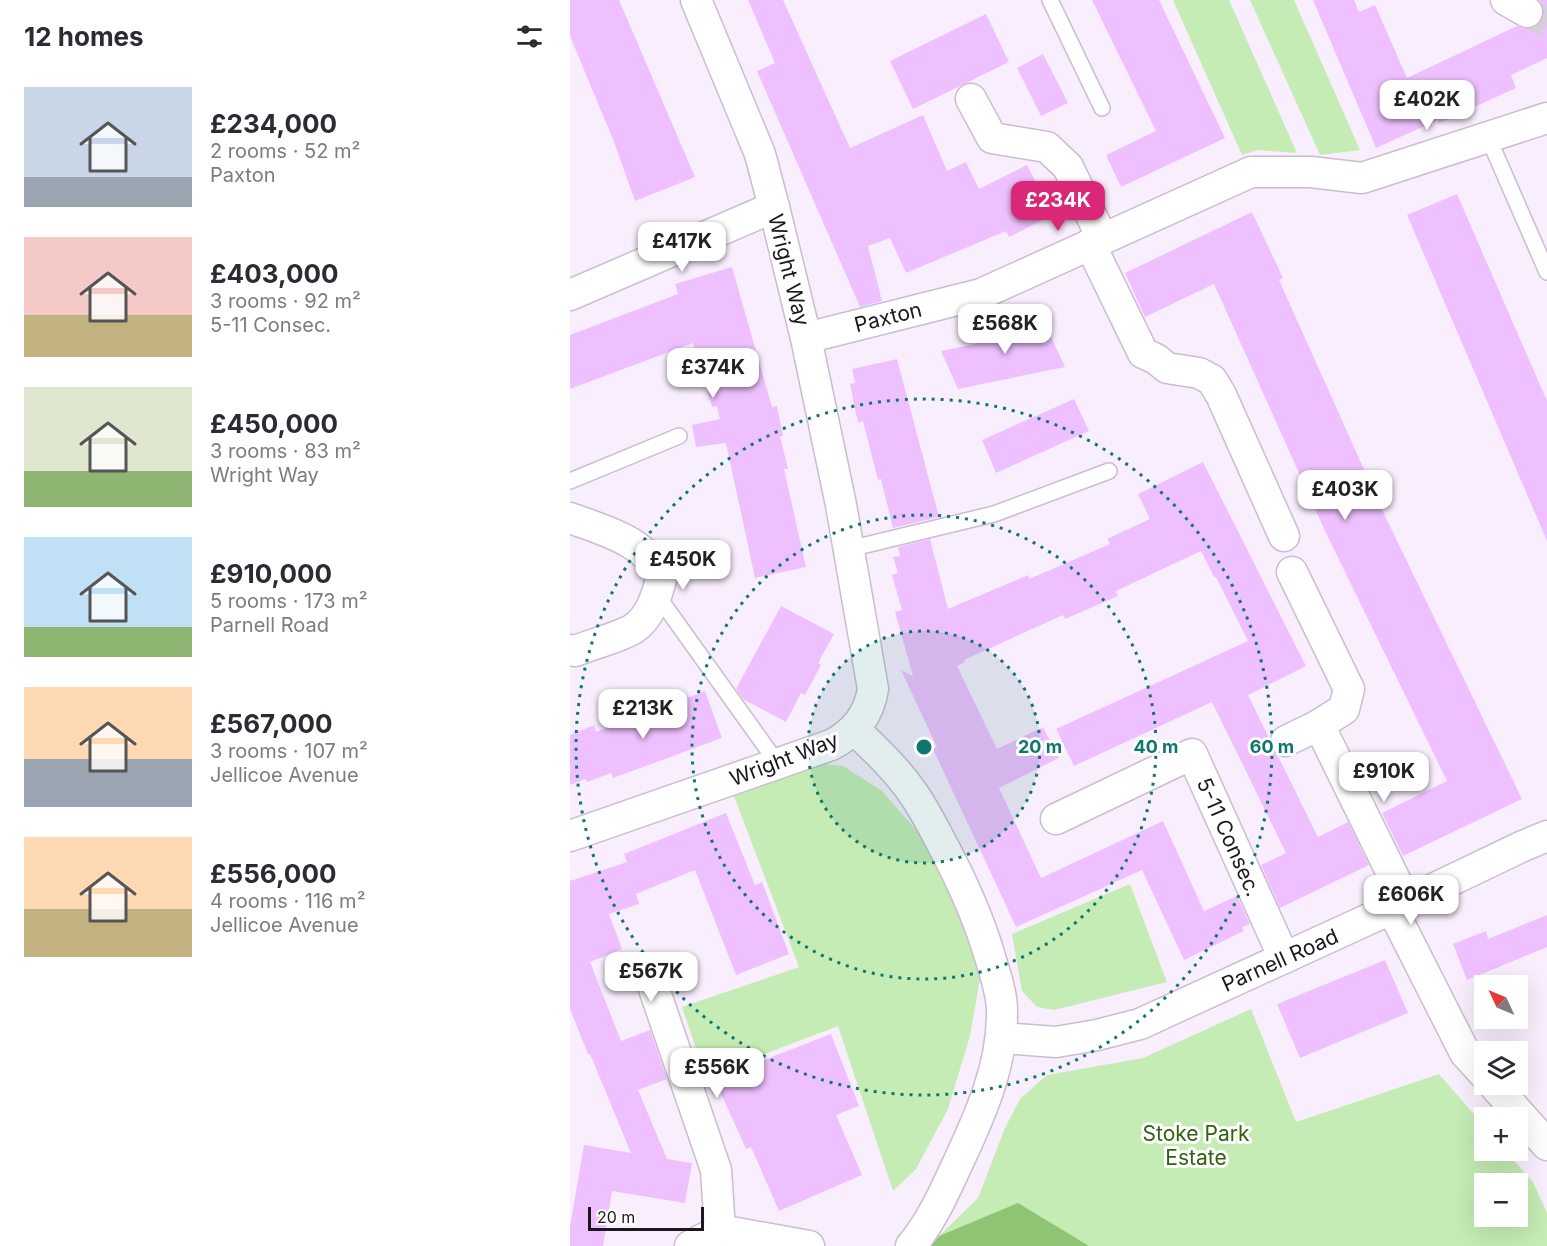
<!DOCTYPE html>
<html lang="en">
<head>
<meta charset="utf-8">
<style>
  :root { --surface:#fff; --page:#f2f2f3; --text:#2b2b33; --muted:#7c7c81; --accent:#db2777 }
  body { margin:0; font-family:Inter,sans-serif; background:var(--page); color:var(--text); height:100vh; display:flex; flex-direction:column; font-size:22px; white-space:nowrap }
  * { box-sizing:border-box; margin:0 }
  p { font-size:20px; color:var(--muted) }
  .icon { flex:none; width:33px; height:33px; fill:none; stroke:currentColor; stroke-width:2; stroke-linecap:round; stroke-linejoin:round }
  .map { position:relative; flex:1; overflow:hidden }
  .side { display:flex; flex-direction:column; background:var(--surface); width:570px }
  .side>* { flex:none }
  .needle { width:39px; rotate:314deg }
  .controls { position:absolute; left:904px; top:975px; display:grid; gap:12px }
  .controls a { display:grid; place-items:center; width:54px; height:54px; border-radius:0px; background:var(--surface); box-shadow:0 6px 24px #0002; font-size:30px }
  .scale { position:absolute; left:18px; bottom:15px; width:116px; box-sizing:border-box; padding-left:6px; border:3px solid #1c171d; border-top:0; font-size:16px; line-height:21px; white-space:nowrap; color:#1c171d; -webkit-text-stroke:4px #fff; paint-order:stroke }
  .price { position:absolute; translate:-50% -51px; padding:0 14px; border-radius:12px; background:#fff; color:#222; font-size:20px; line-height:39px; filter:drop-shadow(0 2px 3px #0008) }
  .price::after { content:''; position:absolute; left:50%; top:36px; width:18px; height:14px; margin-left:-9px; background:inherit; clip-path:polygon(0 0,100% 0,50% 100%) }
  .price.selected { background:var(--accent); color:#fff }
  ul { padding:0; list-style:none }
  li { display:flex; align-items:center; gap:18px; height:150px; padding:0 24px }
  li span { display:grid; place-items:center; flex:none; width:168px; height:120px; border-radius:0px; color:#555 }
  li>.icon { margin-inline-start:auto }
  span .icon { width:72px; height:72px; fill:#fffc; stroke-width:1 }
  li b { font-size:26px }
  h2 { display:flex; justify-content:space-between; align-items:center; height:72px; padding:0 24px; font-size:26px }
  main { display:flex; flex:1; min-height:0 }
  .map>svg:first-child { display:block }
  .green { fill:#c5ecb4; fill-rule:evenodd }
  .forest { fill:#8ec474 }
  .building { fill:#efc0ff }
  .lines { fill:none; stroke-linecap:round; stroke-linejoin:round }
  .street-tunnel { stroke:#d8cedb; stroke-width:30; stroke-dasharray:30 15; stroke-linecap:butt }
  .lane-casing { stroke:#cabdcf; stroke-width:18 }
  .street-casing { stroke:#cabdcf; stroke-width:33 }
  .lane { stroke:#fff; stroke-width:15 }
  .street { stroke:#fff; stroke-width:30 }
  .ring { fill:none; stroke:#0f766e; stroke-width:3; stroke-dasharray:3 6 }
  .labels { text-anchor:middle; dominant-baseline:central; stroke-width:6; stroke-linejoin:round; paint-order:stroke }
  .street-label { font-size:21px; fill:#1c171d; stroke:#fff }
  .park-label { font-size:21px; fill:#316210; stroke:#fff }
  .centre { fill:#0f766e; stroke:#fff; stroke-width:3 }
  .ring-label { font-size:18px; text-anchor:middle; font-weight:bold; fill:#0f766e; stroke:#fff; stroke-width:6; stroke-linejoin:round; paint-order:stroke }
</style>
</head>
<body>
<main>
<section class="side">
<h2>12 homes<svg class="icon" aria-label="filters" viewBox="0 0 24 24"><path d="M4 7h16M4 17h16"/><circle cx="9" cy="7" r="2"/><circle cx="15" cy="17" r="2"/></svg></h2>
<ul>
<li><span style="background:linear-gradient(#c9d6e8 75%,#9aa5b1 0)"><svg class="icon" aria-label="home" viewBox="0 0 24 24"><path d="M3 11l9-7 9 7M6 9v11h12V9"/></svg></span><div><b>£234,000</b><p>2 rooms · 52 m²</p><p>Paxton</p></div></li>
<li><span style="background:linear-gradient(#f6c9c9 65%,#c2b280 0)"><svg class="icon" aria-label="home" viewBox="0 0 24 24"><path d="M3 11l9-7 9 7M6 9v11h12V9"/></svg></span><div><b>£403,000</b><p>3 rooms · 92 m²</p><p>5-11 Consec.</p></div></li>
<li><span style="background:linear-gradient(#dfe7d0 70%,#8fb573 0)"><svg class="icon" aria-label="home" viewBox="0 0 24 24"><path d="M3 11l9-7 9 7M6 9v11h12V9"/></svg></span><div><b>£450,000</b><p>3 rooms · 83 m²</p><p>Wright Way</p></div></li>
<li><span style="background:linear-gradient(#bfe0f5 75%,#8fb573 0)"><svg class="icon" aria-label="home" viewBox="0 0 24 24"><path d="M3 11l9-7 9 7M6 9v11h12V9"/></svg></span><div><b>£910,000</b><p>5 rooms · 173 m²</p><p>Parnell Road</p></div></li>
<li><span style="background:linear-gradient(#ffd9b3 60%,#9aa5b1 0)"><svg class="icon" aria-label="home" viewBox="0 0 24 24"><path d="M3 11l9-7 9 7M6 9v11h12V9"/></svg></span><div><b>£567,000</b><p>3 rooms · 107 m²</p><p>Jellicoe Avenue</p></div></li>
<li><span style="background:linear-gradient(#ffd9b3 60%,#c2b280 0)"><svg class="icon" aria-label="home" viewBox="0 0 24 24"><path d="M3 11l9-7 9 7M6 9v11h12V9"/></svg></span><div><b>£556,000</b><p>4 rooms · 116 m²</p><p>Jellicoe Avenue</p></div></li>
</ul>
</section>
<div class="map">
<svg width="977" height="1246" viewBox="0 0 977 1246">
  <rect width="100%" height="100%" fill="#f9eefd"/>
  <g class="green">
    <path d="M 603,0 L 659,0 L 727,153 L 687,150 L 672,155 Z"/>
    <path d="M 680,0 L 724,0 L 790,150 L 750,155 Z"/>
    <path d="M 254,764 L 273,766 L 312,791 L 346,830 L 395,915 L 410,979 L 400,1036 L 378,1109 L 346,1169 L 323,1191 L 268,1026 L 174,1062 L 135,1075 L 112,1007 L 229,967 L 164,796 Z"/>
    <path d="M 560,884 L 597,982 L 484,1010 L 467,1007 L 452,991 L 442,934 Z"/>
    <path d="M 681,1009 L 726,1122 L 869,1074 L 915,1127 L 915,1150 L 935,1151 L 963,1182 L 977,1213 L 977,1246 L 361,1246 L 369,1236 L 408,1198 L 435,1128 L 450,1099 L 477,1075 L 573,1058 ZM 915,1184 L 948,1184 L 948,1216 L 915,1216 Z"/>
  </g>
  <path class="forest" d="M 448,1203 L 519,1246 L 361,1246 L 369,1236 Z"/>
  <g class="building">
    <path d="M 0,0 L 49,0 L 125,177 L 65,201 L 44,142 L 0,36 Z"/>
    <path d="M 178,0 L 213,0 L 280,148 L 353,115 L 377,171 L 396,162 L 409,189 L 457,165 L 476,202 L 471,204 L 478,217 L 439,237 L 436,231 L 336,273 L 320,238 L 298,246 L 312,301 L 290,307 L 187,71 L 205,63 Z"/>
    <path d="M 522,0 L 589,0 L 655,138 L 551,187 L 536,155 L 586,131 Z"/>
    <path d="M 743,0 L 784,0 L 789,12 L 805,5 L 837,78 L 947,26 L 956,29 L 965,27 L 972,21 L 974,13 L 972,4 L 969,0 L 977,0 L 977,58 L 941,75 L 946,88 L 869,123 L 868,120 L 806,148 Z"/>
    <path d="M 416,14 L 439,62 L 343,109 L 320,61 Z"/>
    <path d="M 473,54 L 498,103 L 471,116 L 447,68 Z"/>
    <path d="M 887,194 L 977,401 L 977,541 L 837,215 Z"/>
    <path d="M 682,212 L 713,278 L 709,280 L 815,516 L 952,799 L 833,856 L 812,813 L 877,781 L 755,531 L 644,284 L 575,317 L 555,273 Z"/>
    <path d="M 162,267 L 202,407 L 207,406 L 213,436 L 210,436 L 218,469 L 214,469 L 236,567 L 185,578 L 156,443 L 126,447 L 122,425 L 150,419 L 147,406 L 142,407 L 123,343 L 0,389 L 0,335 L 108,294 L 105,284 Z"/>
    <path d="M 470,313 L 495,367 L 388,389 L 371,351 L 405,344 Z"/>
    <path d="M 327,359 L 369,517 L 323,528 L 311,479 L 308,480 L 293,421 L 288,423 L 280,384 L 285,383 L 282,369 Z"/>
    <path d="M 504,399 L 519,431 L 426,473 L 412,440 Z"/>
    <path d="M 633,462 L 736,666 L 678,695 L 699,738 L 700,748 L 708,756 L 748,837 L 778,822 L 799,865 L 710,908 L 691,865 L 716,853 L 642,702 L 504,766 L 486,729 L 678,641 L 646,577 L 644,577 L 631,551 L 546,591 L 548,596 L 495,619 L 493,615 L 394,660 L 395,662 L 387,666 L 427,749 L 473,727 L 489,758 L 429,788 L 471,878 L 593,821 L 634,911 L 667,896 L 680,924 L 672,927 L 674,931 L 614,960 L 572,870 L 446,927 L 363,749 L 367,747 L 331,670 L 343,676 L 325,612 L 332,610 L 322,575 L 328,573 L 323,557 L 330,556 L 328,547 L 360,539 L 378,609 L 458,575 L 459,579 L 540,544 L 537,539 L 580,519 L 568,494 Z"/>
    <path d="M 211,606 L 264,634 L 248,663 L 251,665 L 235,695 L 231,693 L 216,722 L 173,699 L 166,689 Z"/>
    <path d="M 135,691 L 152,738 L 43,778 L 41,773 L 17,782 L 15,779 L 0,785 L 0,735 L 24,725 L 26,732 Z"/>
    <path d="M 156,813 L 185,885 L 192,882 L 219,954 L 166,975 L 125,870 L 66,894 L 69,904 L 39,914 L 52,949 L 20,962 L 51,1041 L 80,1030 L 97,1079 L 68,1090 L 97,1159 L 122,1163 L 115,1203 L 42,1191 L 33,1246 L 0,1246 L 0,1227 L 14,1145 L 61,1153 L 20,1054 L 18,1054 L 0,1009 L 0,881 L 57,862 L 54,854 Z"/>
    <path d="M 977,915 L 977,947 L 897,980 L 883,944 L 916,931 L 918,939 Z"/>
    <path d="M 815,960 L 838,1013 L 730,1058 L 707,1004 Z"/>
    <path d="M 261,1034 L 289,1106 L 266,1115 L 292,1175 L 209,1211 L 181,1147 L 176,1149 L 143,1076 L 174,1062 L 176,1067 Z"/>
  </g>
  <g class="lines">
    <path class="street-tunnel" d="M 957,12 L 977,23"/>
    <g class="lane-casing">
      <g id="lane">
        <path d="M 480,0 L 532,108"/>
        <path d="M 918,137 L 977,272"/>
        <path d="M 0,481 L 109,436"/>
        <path d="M 279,549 L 424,514 L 539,471"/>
        <path d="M 87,595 L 208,764"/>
      </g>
    </g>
    <g class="street-casing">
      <g id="street">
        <path d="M 936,0 L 957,12"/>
        <path d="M 401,99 L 422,138 L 477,147 L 498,167 L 532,238"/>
        <path d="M 520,244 L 573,353 L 586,359 L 597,368 L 629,373 L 642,380 L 651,395 L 714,536"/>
        <path d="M 0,295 L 204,207"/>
        <path d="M 236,338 L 411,294 L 681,172 L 741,172 L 792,178 L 977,118"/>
        <path d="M 0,518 C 35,531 74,540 92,576 C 87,595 81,617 63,629 C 52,636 20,645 5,651 L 0,650"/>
        <path d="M 749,725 L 836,902"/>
        <path d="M 284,729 C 304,748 324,767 340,789 C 352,805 361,823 370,840 C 391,879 408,915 420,957 C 425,974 432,993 432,1011 C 433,1066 409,1118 386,1167 C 373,1195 361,1222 341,1246"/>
        <path d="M 716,741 L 749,725 L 774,709 L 779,689 L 722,572"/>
        <path d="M 486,819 L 622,754 L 714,958"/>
        <path d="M 0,836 L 261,745 C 285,733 299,715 303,689 L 271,505 L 236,338 L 204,207 L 190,154 L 126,0"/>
        <path d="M 822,909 L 895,1053 L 915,1075"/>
        <path d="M 81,980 L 146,1170 L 150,1230"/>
        <path d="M 432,1038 L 486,1042 L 527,1035 L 570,1024 L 836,902 L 953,846 L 977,836"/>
        <path d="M 923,1084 L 977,1145"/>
        <path d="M 120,1246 L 150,1230 L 239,1246"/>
      </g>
    </g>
    <use href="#lane" class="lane"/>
    <use href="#street" class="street"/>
  </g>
  <circle cx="354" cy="747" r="116" fill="#0f766e" fill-opacity=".12"/>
  <g class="ring">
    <circle cx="354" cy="747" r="116"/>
    <circle cx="354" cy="747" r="232"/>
    <circle cx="354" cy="747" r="348"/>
  </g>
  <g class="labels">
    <g class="street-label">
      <text transform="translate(219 270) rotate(76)">Wright Way</text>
      <text transform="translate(318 317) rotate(-14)">Paxton</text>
      <text transform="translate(214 759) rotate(-21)">Wright Way</text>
      <text transform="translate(659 837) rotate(66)">5-11 Consec.</text>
      <text transform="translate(710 960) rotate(-24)">Parnell Road</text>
    </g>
    <g class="park-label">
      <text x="626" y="1133">Stoke Park<tspan x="626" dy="24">Estate</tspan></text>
    </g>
  </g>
  <circle cx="354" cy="747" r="9" class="centre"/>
  <g class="ring-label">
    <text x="470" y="753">20 m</text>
    <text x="586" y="753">40 m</text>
    <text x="702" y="753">60 m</text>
  </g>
</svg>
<div class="controls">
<a><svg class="needle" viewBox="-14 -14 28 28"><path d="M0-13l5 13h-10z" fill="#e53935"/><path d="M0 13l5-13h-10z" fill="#7c7c81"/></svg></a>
<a><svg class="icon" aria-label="layers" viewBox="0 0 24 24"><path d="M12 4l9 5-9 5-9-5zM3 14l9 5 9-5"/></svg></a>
<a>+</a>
<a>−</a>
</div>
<div class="scale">20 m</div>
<b class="price" style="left:857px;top:131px">£402K</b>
<b class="price selected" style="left:488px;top:232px">£234K</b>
<b class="price" style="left:112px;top:273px">£417K</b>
<b class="price" style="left:435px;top:355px">£568K</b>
<b class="price" style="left:143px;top:399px">£374K</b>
<b class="price" style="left:775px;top:521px">£403K</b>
<b class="price" style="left:113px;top:591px">£450K</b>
<b class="price" style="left:73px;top:740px">£213K</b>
<b class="price" style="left:814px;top:803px">£910K</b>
<b class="price" style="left:841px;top:926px">£606K</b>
<b class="price" style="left:81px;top:1003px">£567K</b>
<b class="price" style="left:147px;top:1099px">£556K</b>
</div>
</main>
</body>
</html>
